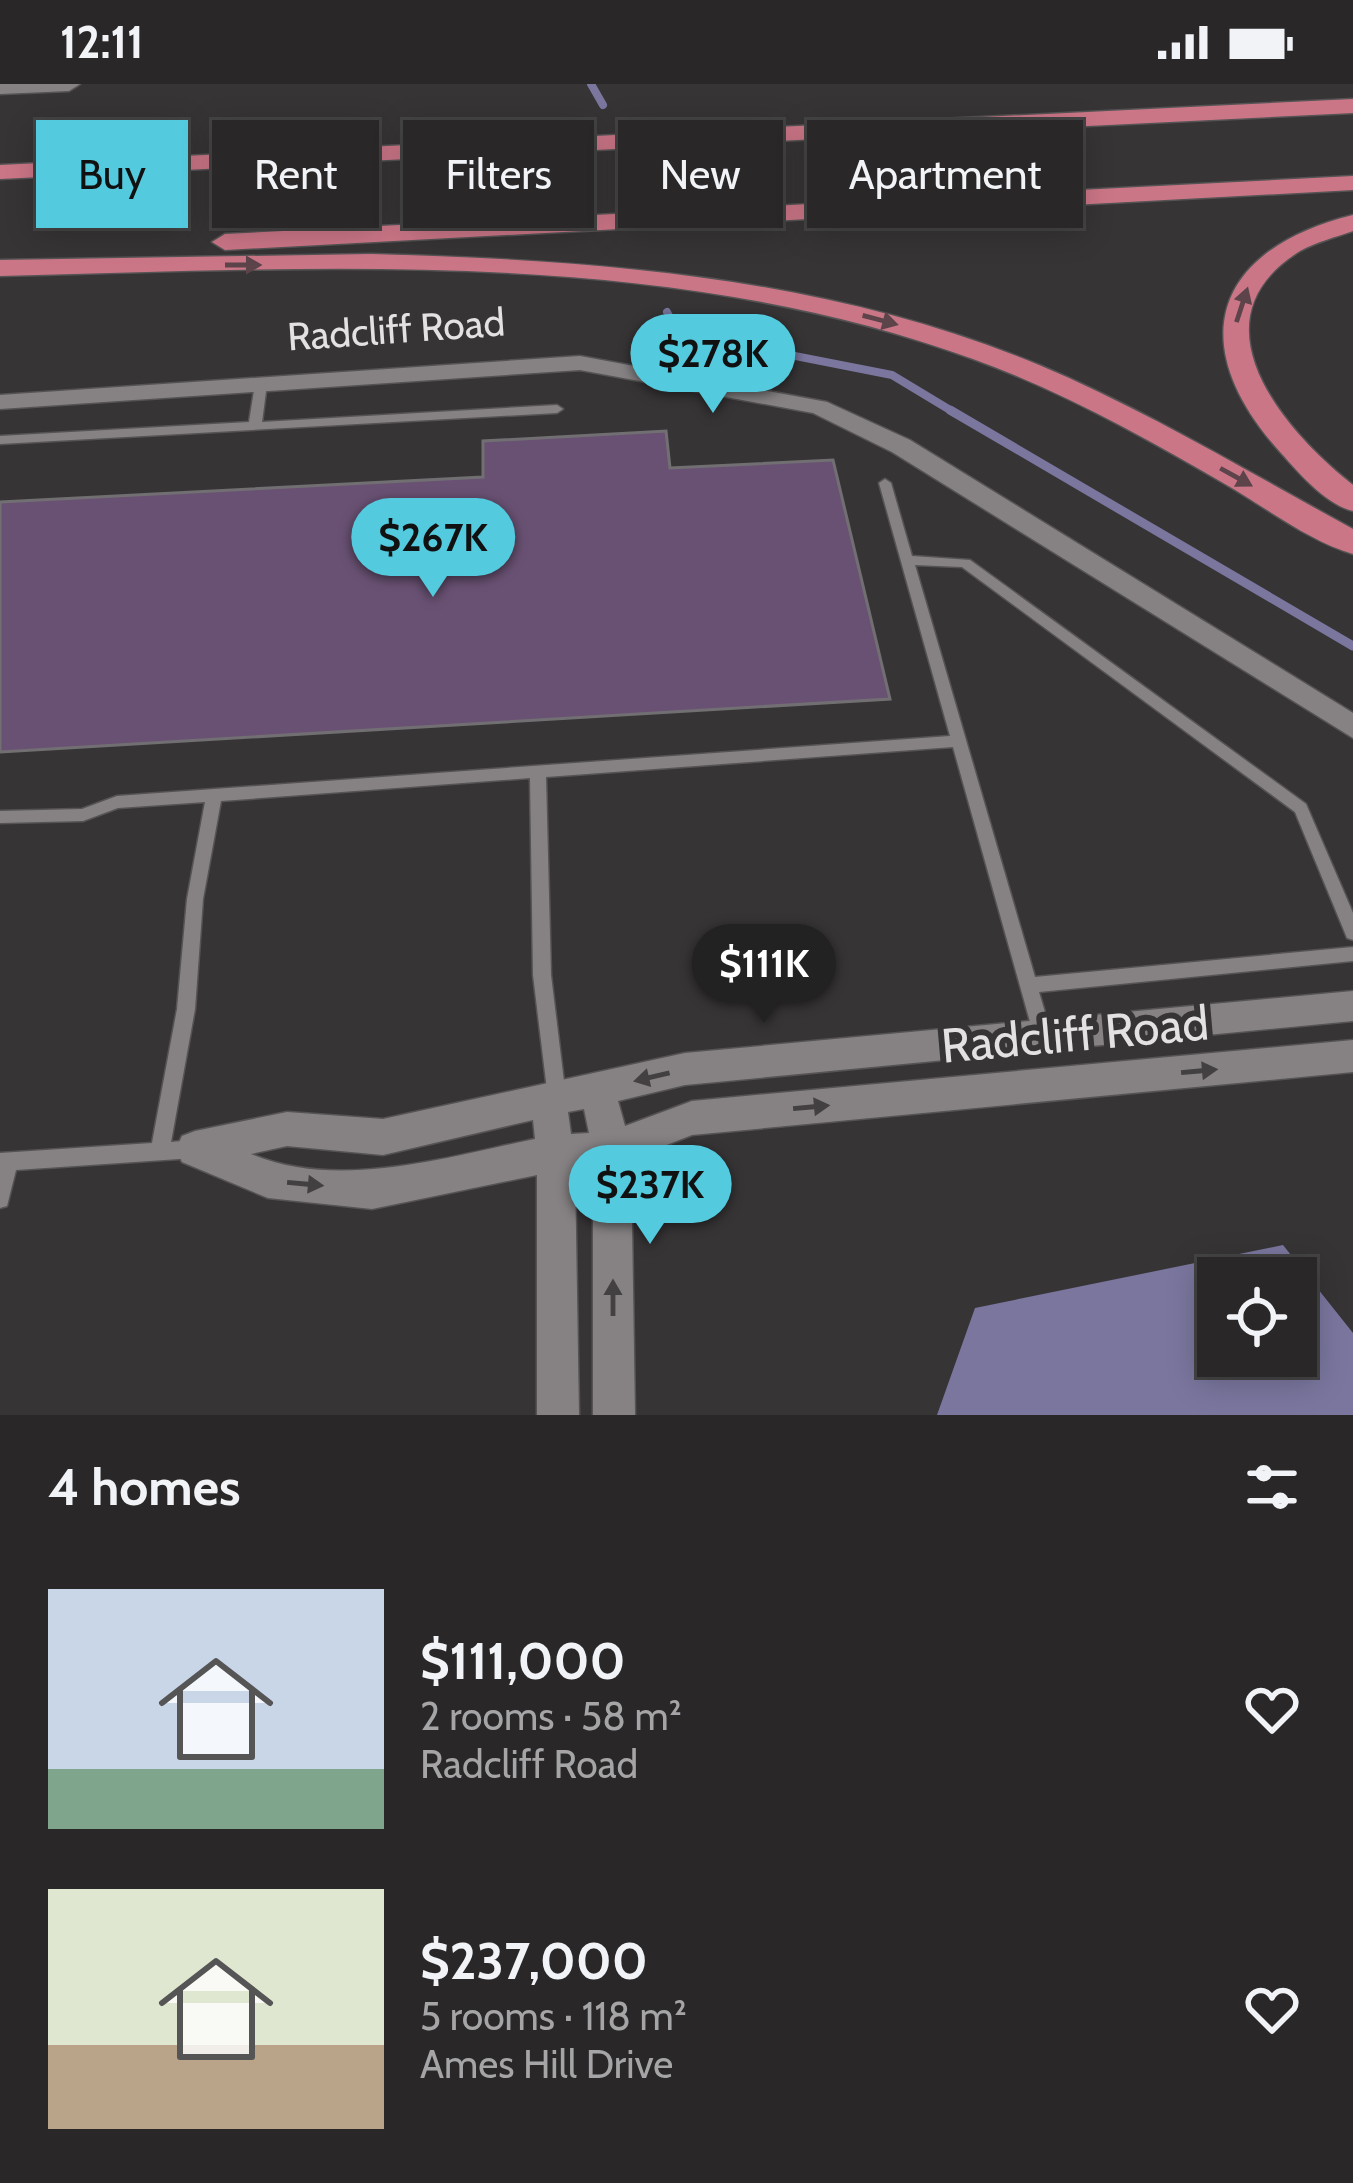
<!DOCTYPE html>
<html lang="en">
<head>
<meta charset="utf-8">
<style>
  :root { --surface:#292728; --page:#312f30; --text:#f1f3f6; --muted:#a5a5a8; --line:#454445; --accent:#54cade }
  body { margin:0; font-family:Cabin,sans-serif; background:var(--page); color:var(--text); height:100vh; display:flex; flex-direction:column; font-size:45px; white-space:nowrap }
  * { box-sizing:border-box; margin:0 }
  p { font-size:39px; color:var(--muted) }
  .icon { flex:none; width:66px; height:66px; fill:none; stroke:currentColor; stroke-width:2; stroke-linecap:round; stroke-linejoin:round }
  .map { position:relative; height:1331px; overflow:hidden }
  .details { display:flex; flex-direction:column; background:var(--surface); flex:1 }
  .details>* { flex:none }
  .guide { position:absolute; left:36px; top:36px; width:1281px; height:108px; display:flex; gap:24px }
  .fabs { position:absolute; left:1197px; top:1173px; display:grid; gap:24px }
  .fabs a { display:grid; place-items:center; width:120px; height:120px; border-radius:0px; background:var(--surface); box-shadow:0 6px 30px #0003,0 0 0 3px var(--line); font-size:60px }
  .price { position:absolute; translate:-50% -102px; padding:0 27px; border-radius:42px; background:var(--accent); color:#111; font-size:39px; line-height:78px; filter:drop-shadow(0 3px 6px #0008) }
  .price::after { content:''; position:absolute; left:50%; top:72px; width:36px; height:27px; margin-left:-18px; background:inherit; clip-path:polygon(0 0,100% 0,50% 100%) }
  .price.selected { background:#222; color:#fff }
  ul { padding:0; list-style:none }
  li { display:flex; align-items:center; gap:36px; height:300px; padding:0 48px }
  li span { display:grid; place-items:center; flex:none; width:336px; height:240px; border-radius:0px; color:#555 }
  li>.icon { margin-inline-start:auto }
  span .icon { width:144px; height:144px; fill:#fffc; stroke-width:1 }
  li b { font-size:51px }
  h2 { display:flex; justify-content:space-between; align-items:center; height:144px; padding:0 48px; font-size:51px }
  .tag { padding:0 42px; border-radius:0px; background:var(--surface); box-shadow:0 6px 30px #0003,0 0 0 3px var(--line); font-size:42px; line-height:108px }
  .tag.selected { background:var(--accent); color:#111 }
  .status { display:flex; justify-content:space-between; align-items:center; height:84px; padding:0 60px; background:var(--surface); direction:ltr }
  .status svg { height:33px; fill:currentColor }
  .map>svg:first-child { display:block }
  .water { fill:#7a769e; fill-rule:evenodd }
  .lines { fill:none; stroke-linecap:round; stroke-linejoin:round }
  .stream-far1 { stroke:#7a769e; stroke-width:8 }
  .stream { stroke:#7a769e; stroke-width:9 }
  .building { fill:#695173; stroke:#726f73; stroke-width:3 }
  .lane-casing { stroke:#565354; stroke-width:3 }
  .street-casing { stroke:#565354; stroke-width:3 }
  .secondary-casing { stroke:#565354; stroke-width:3 }
  .highway-casing { stroke:#565354; stroke-width:3 }
  .lane { fill:#868284; fill-rule:evenodd }
  .street { fill:#868284; fill-rule:evenodd }
  .secondary { fill:#868284; fill-rule:evenodd }
  .highway { fill:#cb7687; fill-rule:evenodd }
  .oneway { fill:#5c444a }
  .oneway2 { fill:#434042 }
  .labels { text-anchor:middle; dominant-baseline:central; stroke-width:12; stroke-linejoin:round; paint-order:stroke }
  .street-label { font-size:39px; fill:#e4e1e3; stroke:#373436 }
  .near-street-label { font-size:48px; fill:#e4e1e3; stroke:#373436 }
</style>
</head>
<body>
<div class="status"><b>12:11</b><svg viewBox="0 0 49 12"><path d="M0 12V9h3v3zM5 12V6h3v6zM10 12V3h3v9zM15 12V0h3v12zM26 1h20v11H26zM47 4h2v5h-2z"/></svg></div>
<div class="map">
<svg width="1353" height="1331" viewBox="0 0 1353 1331">
  <rect width="100%" height="100%" fill="#373436"/>
  <path class="water" d="M 1283,1161 L 1353,1249 L 1353,1331 L 937,1331 L 975,1224 ZM 1218,1194 L 1296,1194 L 1296,1272 L 1218,1272 Z"/>
  <g class="lines">
    <g class="stream-far1">
      <path d="M 591,0 L 603,21"/>
      <path d="M 667,228 L 678,249 L 892,291 L 955,329"/>
    </g>
    <path class="stream" d="M 950,326 L 1353,562"/>
  </g>
  <path class="building" d="M 666,347 L 670,384 L 833,376 L 890,615 L 0,668 L 0,418 L 483,393 L 483,357 Z"/>
  <g class="lines">
    <g class="lane-casing">
      <g id="lane">
        <path d="M 261,296 L 267,300 L 262,338 L 557,321 L 563,325 L 557,329 L 0,360 L 0,352 L 249,338 L 255,300 Z"/>
        <path d="M 885,395 L 891,399 L 912,472 L 970,476 L 1306,720 L 1353,829 L 1353,856 L 1347,854 L 1345,849 L 1295,728 L 962,483 L 915,481 L 1035,893 L 1353,863 L 1353,877 L 1039,908 L 1052,952 L 1049,958 L 1043,960 L 1037,958 L 1034,952 L 953,663 L 546,693 L 551,891 L 566,1014 L 563,1020 L 557,1022 L 551,1020 L 548,1014 L 533,891 L 530,694 L 221,717 L 203,815 L 195,925 L 171,1058 L 194,1056 L 201,1059 L 203,1065 L 201,1071 L 194,1074 L 16,1086 L 7,1122 L 0,1124 L 0,1069 L 152,1059 L 177,925 L 187,815 L 205,718 L 118,724 L 83,737 L 0,739 L 0,727 L 82,725 L 117,712 L 950,652 L 879,399 Z"/>
      </g>
    </g>
    <g class="street-casing">
      <g id="street">
        <path d="M 580,272 L 827,318 L 910,356 L 1353,629 L 1353,654 L 892,368 L 813,329 L 580,286 L 0,325 L 0,311 Z"/>
        <path d="M 1353,907 L 1353,937 L 685,1001 L 618,1017 L 625,1042 L 692,1017 L 1353,956 L 1353,988 L 692,1051 L 631,1075 L 635,1331 L 593,1331 L 593,1084 L 575,1086 L 579,1331 L 537,1331 L 537,1091 L 372,1125 L 268,1114 L 182,1078 L 176,1065 L 182,1052 L 195,1047 L 287,1028 L 383,1035 L 685,969 ZM 584,1025 L 589,1049 L 571,1050 L 568,1028 ZM 533,1036 L 535,1055 C 447,1073 338,1107 251,1070 L 287,1062 L 383,1071 Z"/>
      </g>
    </g>
    <g class="secondary-casing">
      <path id="secondary" d="M 0,0 L 80,0 L 69,7 L 0,10 Z"/>
    </g>
    <g class="highway-casing">
      <g id="highway">
        <path d="M 1353,15 L 1353,29 L 0,95 L 0,81 Z"/>
        <path d="M 1353,92 L 1353,106 L 225,166 L 212,158 L 225,150 Z"/>
        <path d="M 1353,131 L 1353,147 C 1336,153 1316,158 1300,167 C 1189,236 1283,346 1353,401 L 1353,427 C 1325,420 1300,390 1281,369 C 1183,261 1212,166 1353,131 Z"/>
        <path d="M 371,170 C 598,176 827,193 1039,281 C 1148,327 1250,389 1353,445 L 1353,470 C 1309,457 1265,423 1225,400 C 1144,353 1062,307 973,275 C 663,162 324,184 0,192 L 0,176 Z"/>
      </g>
    </g>
    <use href="#lane" class="lane"/>
    <use href="#street" class="street"/>
    <use href="#secondary" class="secondary"/>
    <use href="#highway" class="highway"/>
  </g>
  <defs><path id="oneway-solid" d="M-6-.8H1V-3.2L6.5 0L1 3.2V.8H-6Z" transform="scale(3)"/></defs>
  <g class="oneway">
    <use href="#oneway-solid" transform="translate(243 181)"/>
    <use href="#oneway-solid" transform="translate(1242 221) rotate(-72)"/>
    <use href="#oneway-solid" transform="translate(880 236) rotate(15)"/>
    <use href="#oneway-solid" transform="translate(1236 393) rotate(29)"/>
  </g>
  <g class="oneway2">
    <use href="#oneway-solid" transform="translate(1199 987) rotate(-5)"/>
    <use href="#oneway-solid" transform="translate(652 993) rotate(167)"/>
    <use href="#oneway-solid" transform="translate(811 1023) rotate(-5)"/>
    <use href="#oneway-solid" transform="translate(305 1100) rotate(5)"/>
    <use href="#oneway-solid" transform="translate(613 1214) rotate(-90)"/>
  </g>
  <g class="labels">
    <g class="street-label">
      <text transform="translate(396 245) rotate(-4)">Radcliff Road</text>
    </g>
    <g class="near-street-label">
      <text transform="translate(1075 950) rotate(-5)">Radcliff Road</text>
    </g>
  </g>
</svg>
<div class="fabs">
<a><svg class="icon" aria-label="locate" viewBox="0 0 24 24"><circle cx="12" cy="12" r="6"/><path d="M12 2v4M12 18v4M2 12h4M18 12h4"/></svg></a>
</div>
<b class="price" style="left:713px;top:332px">$278K</b>
<b class="price" style="left:433px;top:516px">$267K</b>
<b class="price selected" style="left:764px;top:942px">$111K</b>
<b class="price" style="left:650px;top:1163px">$237K</b>
<div class="guide">
<a class="tag selected">Buy</a>
<a class="tag">Rent</a>
<a class="tag">Filters</a>
<a class="tag">New</a>
<a class="tag">Apartment</a>
</div>
</div>
<section class="details">
<h2>4 homes<svg class="icon" aria-label="filters" viewBox="0 0 24 24"><path d="M4 7h16M4 17h16"/><circle cx="9" cy="7" r="2"/><circle cx="15" cy="17" r="2"/></svg></h2>
<ul>
<li><span style="background:linear-gradient(#c9d6e8 75%,#7fa58c 0)"><svg class="icon" aria-label="home" viewBox="0 0 24 24"><path d="M3 11l9-7 9 7M6 9v11h12V9"/></svg></span><div><b>$111,000</b><p>2 rooms · 58 m²</p><p>Radcliff Road</p></div><svg class="icon" aria-label="heart" viewBox="0 0 24 24"><path d="M12 20l-8-8c-3-5 5-10 8-4 3-6 11-1 8 4z"/></svg></li>
<li><span style="background:linear-gradient(#dfe7d0 65%,#b9a48a 0)"><svg class="icon" aria-label="home" viewBox="0 0 24 24"><path d="M3 11l9-7 9 7M6 9v11h12V9"/></svg></span><div><b>$237,000</b><p>5 rooms · 118 m²</p><p>Ames Hill Drive</p></div><svg class="icon" aria-label="heart" viewBox="0 0 24 24"><path d="M12 20l-8-8c-3-5 5-10 8-4 3-6 11-1 8 4z"/></svg></li>
</ul>
</section>
</body>
</html>
